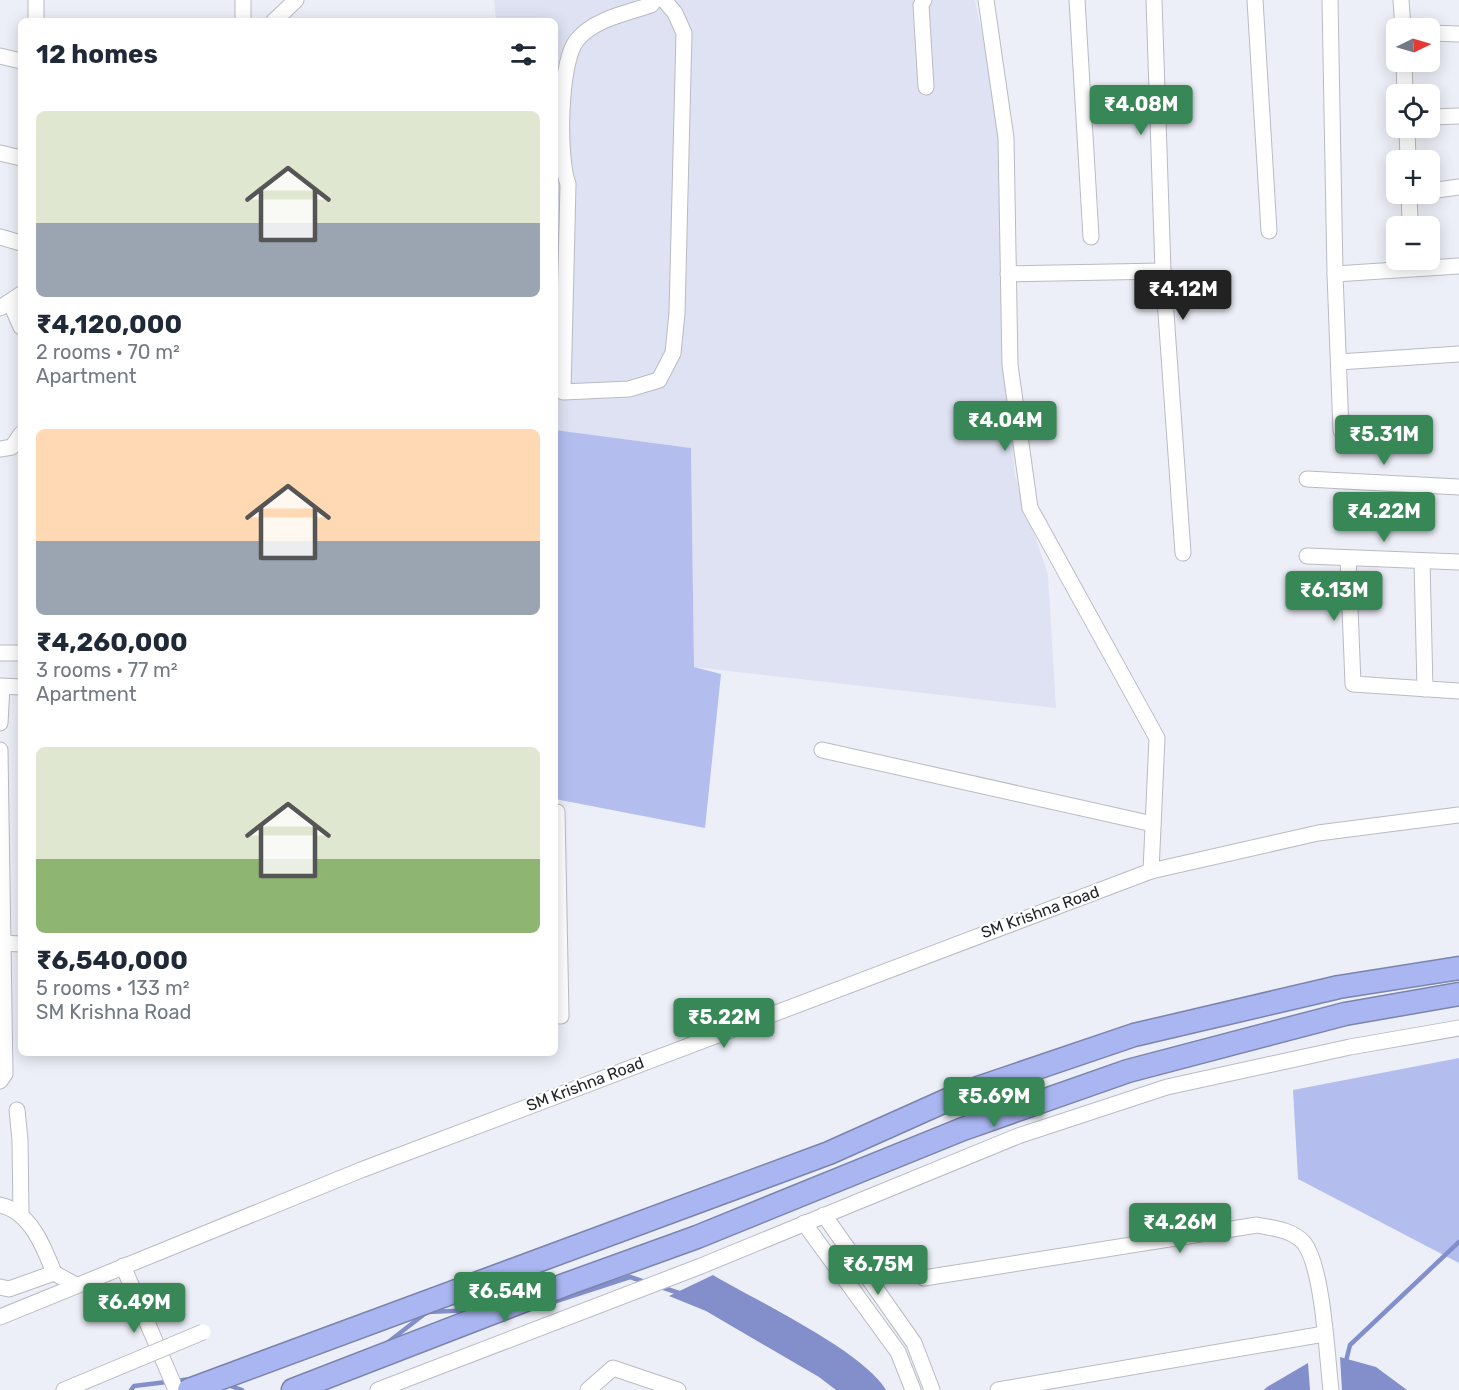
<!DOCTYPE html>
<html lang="en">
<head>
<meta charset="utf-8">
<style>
  :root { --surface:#fff; --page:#f2f2f3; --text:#1f2937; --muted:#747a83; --accent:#388757 }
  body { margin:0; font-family:Rubik,sans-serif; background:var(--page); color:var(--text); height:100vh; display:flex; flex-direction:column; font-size:22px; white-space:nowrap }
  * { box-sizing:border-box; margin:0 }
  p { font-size:20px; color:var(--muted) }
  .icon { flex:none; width:33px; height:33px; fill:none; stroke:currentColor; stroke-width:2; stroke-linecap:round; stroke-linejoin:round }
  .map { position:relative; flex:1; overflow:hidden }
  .details { position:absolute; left:18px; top:18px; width:540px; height:1038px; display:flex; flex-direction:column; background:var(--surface); border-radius:9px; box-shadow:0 3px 15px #0003 }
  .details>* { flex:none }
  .needle { width:39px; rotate:85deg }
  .fabs { position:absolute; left:1386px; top:18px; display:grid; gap:12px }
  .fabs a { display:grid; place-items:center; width:54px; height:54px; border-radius:9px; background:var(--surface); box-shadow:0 3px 15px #0003; font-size:30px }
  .price { position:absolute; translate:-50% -51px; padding:0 14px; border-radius:6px; background:var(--accent); color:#fff; font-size:20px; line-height:39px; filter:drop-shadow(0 2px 3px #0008) }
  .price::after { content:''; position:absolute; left:50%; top:36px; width:18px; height:14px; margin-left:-9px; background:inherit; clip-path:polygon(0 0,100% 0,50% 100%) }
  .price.selected { background:#222; color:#fff }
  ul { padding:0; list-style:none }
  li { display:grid; align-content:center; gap:12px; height:318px; padding:0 18px }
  li span { display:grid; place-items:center; height:186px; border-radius:9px; color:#555 }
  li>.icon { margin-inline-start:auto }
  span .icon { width:108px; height:108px; fill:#fffc; stroke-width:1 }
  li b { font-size:26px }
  h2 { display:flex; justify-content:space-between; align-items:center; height:72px; padding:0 18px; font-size:26px }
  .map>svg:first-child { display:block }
  .built { fill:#dee2f2 }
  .green { fill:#b3beef }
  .water { fill:#838fca }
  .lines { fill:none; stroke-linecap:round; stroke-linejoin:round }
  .stream { stroke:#838fca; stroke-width:4.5 }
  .minor-casing { stroke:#b9bbc3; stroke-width:17 }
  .highway-casing { stroke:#7b84ab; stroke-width:25 }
  .minor { stroke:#fff; stroke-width:15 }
  .highway { stroke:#a9b6f1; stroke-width:22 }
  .minor-bridge-casing { stroke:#b9bbc3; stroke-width:17; stroke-linecap:butt }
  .minor-bridge { stroke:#fff; stroke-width:15 }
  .labels { text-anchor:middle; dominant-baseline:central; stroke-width:4.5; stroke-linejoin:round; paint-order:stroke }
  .street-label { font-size:16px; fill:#25262a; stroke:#fff }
</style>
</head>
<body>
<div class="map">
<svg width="1459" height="1390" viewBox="0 0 1459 1390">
  <rect width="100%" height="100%" fill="#edeff8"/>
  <path class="built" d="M 494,0 L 975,0 L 1000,121 L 1001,307 L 1015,476 L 1048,575 L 1056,708 L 694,667 L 691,448 L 555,430 L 555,21 L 496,21 Z"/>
  <g class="green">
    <path d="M 555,430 L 691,448 L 694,667 L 721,674 L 705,828 L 555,799 Z"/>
    <path d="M 1459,1058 L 1459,1263 L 1298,1179 L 1293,1090 Z"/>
  </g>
  <g class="water">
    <path d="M 713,1275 C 755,1300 863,1351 886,1390 L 836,1390 L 819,1377 L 706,1311 L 669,1296 Z"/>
    <path d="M 1340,1357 L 1376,1367 L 1407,1390 L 1342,1390 Z"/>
    <path d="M 1308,1363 L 1310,1390 L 1264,1390 L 1267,1387 Z"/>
  </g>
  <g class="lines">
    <g class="stream">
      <path d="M 658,1286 L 682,1294"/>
      <path d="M 538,1307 L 630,1277 L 645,1282"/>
      <path d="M 387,1343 L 427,1312 L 473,1310"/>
      <path d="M 1345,1365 L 1350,1345 L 1459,1242"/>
      <path d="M 228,1385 L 242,1390"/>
      <path d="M 131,1390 L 134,1386 L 191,1379"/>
    </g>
    <g class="minor-casing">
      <g id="minor">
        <path d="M 36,0 L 36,21"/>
        <path d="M 243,0 L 243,21"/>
        <path d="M 655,0 L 651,5 C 627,13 594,19 577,40 C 559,62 558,158 568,184 L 563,392 L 629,389 L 659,380 L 673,353 L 677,313 L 684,33 L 675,13 L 664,0"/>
        <path d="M 924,0 L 921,5 L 926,87"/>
        <path d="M 986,0 L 1006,138 L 1010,365 L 1030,508 L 1157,738 L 1151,871"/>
        <path d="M 1077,0 L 1091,237"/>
        <path d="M 1154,0 L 1163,271"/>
        <path d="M 1255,0 L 1269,231"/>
        <path d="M 1330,0 L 1335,274 L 1341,431"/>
        <path d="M 1401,0 L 1403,28"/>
        <path d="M 274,21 L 296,0"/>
        <path d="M 1430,33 L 1459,34"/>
        <path d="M 0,56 L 21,61"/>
        <path d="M 1404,62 L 1405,94"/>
        <path d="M 1430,117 L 1459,116"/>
        <path d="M 1407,128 L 1408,160"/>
        <path d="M 0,153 L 21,158"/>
        <path d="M 1430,191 L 1459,187"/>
        <path d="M 1409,194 L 1410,220"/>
        <path d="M 0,237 L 21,243"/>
        <path d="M 1008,274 L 1163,271 L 1183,553"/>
        <path d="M 1335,274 L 1459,266"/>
        <path d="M 10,302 L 21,327"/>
        <path d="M 0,308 L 21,294"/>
        <path d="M 1339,362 L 1459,354"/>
        <path d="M 0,449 L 12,447 L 21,434"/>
        <path d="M 1307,479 L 1459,487"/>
        <path d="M 1307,556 L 1459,562"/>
        <path d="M 1348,558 L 1353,684 L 1459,691"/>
        <path d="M 1422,561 L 1425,689"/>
        <path d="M 0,653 L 21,653"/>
        <path d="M 0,686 L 21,687"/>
        <path d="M 0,723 L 2,687"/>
        <path d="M 0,750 L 5,1074 L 0,1081"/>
        <path d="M 822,750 L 1153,824"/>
        <path d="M 0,943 L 21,944"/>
        <path d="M 555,1015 L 561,1016 L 557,812"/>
        <path d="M 17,1110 L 20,1140 L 21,1215"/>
        <path d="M 0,1205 C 30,1211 44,1247 54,1273"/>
        <path d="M 824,1215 L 914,1343 L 932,1390"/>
        <path d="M 804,1223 L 898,1352 L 913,1390"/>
        <path d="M 123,1266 L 176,1390"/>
        <path d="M 924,1278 L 1257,1225 C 1273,1228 1293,1230 1304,1243 C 1323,1267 1327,1357 1331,1390"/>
        <path d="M 0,1287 L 9,1289 L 54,1273 L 76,1285"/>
        <path d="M 0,1317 L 361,1170 L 1151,871 L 1318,833 L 1459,815"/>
        <path d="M 64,1390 L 76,1385"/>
        <path d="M 378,1390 L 701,1266 L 1018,1136 L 1167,1087 L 1350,1047 L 1459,1028"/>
        <path d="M 588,1390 L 613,1368 L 678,1390"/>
        <path d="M 998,1390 L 1324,1334"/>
      </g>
    </g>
    <g class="highway-casing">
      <g id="highway">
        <path d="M 189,1390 L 829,1153 L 963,1093 L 1134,1035 L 1339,987 L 1459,968"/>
        <path d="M 293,1390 L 567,1284 L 697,1237 L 963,1129 L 1128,1071 L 1345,1014 L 1459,994"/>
      </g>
    </g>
    <use href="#minor" class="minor"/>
    <use href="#highway" class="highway"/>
    <g class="minor-bridge-casing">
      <path id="minor-bridge" d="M 76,1385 L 203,1332"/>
    </g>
    <use href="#minor-bridge" class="minor-bridge"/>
  </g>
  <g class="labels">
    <g class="street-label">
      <text transform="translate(1040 912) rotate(-20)">SM Krishna Road</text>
      <text transform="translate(585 1084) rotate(-21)">SM Krishna Road</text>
    </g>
  </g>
</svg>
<div class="fabs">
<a><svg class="needle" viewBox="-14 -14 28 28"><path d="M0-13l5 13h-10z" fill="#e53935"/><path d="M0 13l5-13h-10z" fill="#747a83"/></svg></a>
<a><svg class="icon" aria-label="locate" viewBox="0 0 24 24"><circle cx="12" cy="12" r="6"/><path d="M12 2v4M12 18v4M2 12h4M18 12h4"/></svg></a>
<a>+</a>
<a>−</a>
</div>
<b class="price" style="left:1141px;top:136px">₹4.08M</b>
<b class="price selected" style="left:1183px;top:321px">₹4.12M</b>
<b class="price" style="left:1005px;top:452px">₹4.04M</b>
<b class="price" style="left:1384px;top:466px">₹5.31M</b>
<b class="price" style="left:1384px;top:543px">₹4.22M</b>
<b class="price" style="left:1334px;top:622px">₹6.13M</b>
<b class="price" style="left:724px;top:1049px">₹5.22M</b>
<b class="price" style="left:994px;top:1128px">₹5.69M</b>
<b class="price" style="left:1180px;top:1254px">₹4.26M</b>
<b class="price" style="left:878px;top:1296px">₹6.75M</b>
<b class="price" style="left:505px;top:1323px">₹6.54M</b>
<b class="price" style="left:134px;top:1334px">₹6.49M</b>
<section class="details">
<h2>12 homes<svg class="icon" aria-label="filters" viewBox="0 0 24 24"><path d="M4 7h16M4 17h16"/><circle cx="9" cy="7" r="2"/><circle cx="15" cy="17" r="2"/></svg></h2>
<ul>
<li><span style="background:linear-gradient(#dfe7d0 60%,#9aa5b1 0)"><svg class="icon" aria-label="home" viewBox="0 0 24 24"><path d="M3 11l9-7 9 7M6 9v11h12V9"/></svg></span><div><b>₹4,120,000</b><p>2 rooms · 70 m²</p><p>Apartment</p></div></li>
<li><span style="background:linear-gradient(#ffd9b3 60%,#9aa5b1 0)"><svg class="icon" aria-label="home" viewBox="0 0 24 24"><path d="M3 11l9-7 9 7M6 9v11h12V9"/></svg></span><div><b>₹4,260,000</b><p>3 rooms · 77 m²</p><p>Apartment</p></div></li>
<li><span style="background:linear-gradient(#dfe7d0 60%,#8fb573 0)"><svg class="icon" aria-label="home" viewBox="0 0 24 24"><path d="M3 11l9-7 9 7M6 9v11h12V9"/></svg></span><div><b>₹6,540,000</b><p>5 rooms · 133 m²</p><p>SM Krishna Road</p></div></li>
</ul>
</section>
</div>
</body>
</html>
